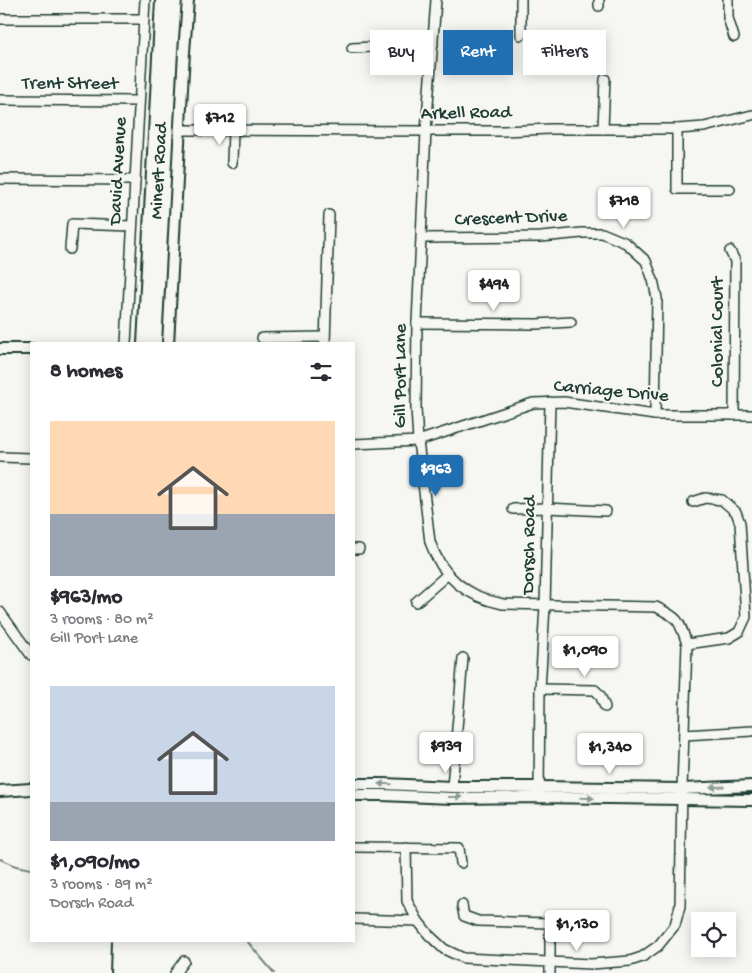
<!DOCTYPE html>
<html lang="en">
<head>
<meta charset="utf-8">
<style>
  :root { --surface:#fff; --page:#f2f2f3; --text:#2b2b33; --muted:#7c7c81; --accent:#1f6fb2 }
  body { margin:0; font-family:"Gochi Hand",sans-serif; background:var(--page); color:var(--text); height:100vh; display:flex; flex-direction:column; font-size:19px; white-space:nowrap }
  * { box-sizing:border-box; margin:0 }
  p { font-size:16px; color:var(--muted) }
  .icon { flex:none; width:28px; height:28px; fill:none; stroke:currentColor; stroke-width:2; stroke-linecap:round; stroke-linejoin:round }
  .map { position:relative; flex:1; overflow:hidden }
  .side { position:absolute; left:30px; top:342px; width:325px; height:600px; display:flex; flex-direction:column; background:var(--surface); border-radius:0px; box-shadow:0 2px 12px #0003 }
  .side>* { flex:none }
  .guide { position:absolute; left:370px; top:30px; width:306px; height:45px; display:flex; gap:10px }
  .fabs { position:absolute; left:691px; top:912px; display:grid; gap:10px }
  .fabs a { display:grid; place-items:center; width:45px; height:45px; border-radius:0px; background:var(--surface); box-shadow:0 2px 12px #0003; font-size:25px }
  .price { position:absolute; translate:-50% -42px; padding:0 11px; border-radius:5px; background:#fff; color:#222; font-size:16px; line-height:32px; filter:drop-shadow(0 1px 2px #0008) }
  .price::after { content:''; position:absolute; left:50%; top:30px; width:15px; height:11px; margin-left:-8px; background:inherit; clip-path:polygon(0 0,100% 0,50% 100%) }
  .price.on { background:var(--accent); color:#fff }
  ul { padding:0; list-style:none }
  li { display:grid; align-content:center; gap:10px; height:265px; padding:0 20px }
  li span { display:grid; place-items:center; height:155px; border-radius:0px; color:#555 }
  li>.icon { margin-inline-start:auto }
  span .icon { width:90px; height:90px; fill:#fffc; stroke-width:1 }
  li b { font-size:21px }
  h2 { display:flex; justify-content:space-between; align-items:center; height:60px; padding:0 20px; font-size:21px }
  .chip { padding:0 18px; border-radius:0px; background:var(--surface); box-shadow:0 2px 12px #0003; font-size:18px; line-height:45px }
  .chip.on { background:var(--accent); color:#fff }
  .map>svg:first-child { display:block }
  .lines { fill:none; stroke-linecap:round; stroke-linejoin:round }
  .stream { stroke:#72847d; stroke-width:2 }
  .minor-casing { stroke:#1f3d34; stroke-width:12 }
  .tertiary-casing { stroke:#1f3d34; stroke-width:14 }
  .minor { stroke:#f6f6f2; stroke-width:9 }
  .tertiary { stroke:#f6f6f2; stroke-width:10 }
  .rail { stroke:#1f3d34; stroke-width:2 }
  .oneway { fill:#8a9a93 }
  .labels { text-anchor:middle; dominant-baseline:central; stroke-width:4; stroke-linejoin:round; paint-order:stroke }
  .street-label { font-size:19px; fill:#1f3d34; stroke:#f6f6f2 }
</style>
</head>
<body>
<div class="map">
<svg width="752" height="973" viewBox="0 0 752 973">
  <rect width="100%" height="100%" fill="#f6f6f2"/>
  <filter id="ink" filterUnits="userSpaceOnUse"><feTurbulence type="fractalNoise" baseFrequency=".02" numOctaves="2"/><feDisplacementMap in="SourceGraphic" scale="10" xChannelSelector="R" yChannelSelector="G"/><feConvolveMatrix kernelMatrix="1 2 1 2 8 2 1 2 1" color-interpolation-filters="sRGB"/></filter>
  <g filter="url(#ink)">
    <g class="lines">
      <g class="stream">
        <path d="M 0,859 L 16,866 L 31,869"/>
        <path d="M 247,941 L 274,973"/>
      </g>
      <g class="minor-casing">
        <g id="minor">
          <path d="M 521,0 L 521,35"/>
          <path d="M 728,0 L 728,18 L 734,37"/>
          <path d="M 599,6 L 599,0"/>
          <path d="M 0,19 L 144,19"/>
          <path d="M 352,48 L 433,44"/>
          <path d="M 0,100 L 139,101"/>
          <path d="M 603,129 L 605,79"/>
          <path d="M 677,129 L 677,189 L 730,189"/>
          <path d="M 179,130 L 426,131 L 503,131 L 550,129 L 677,129 L 704,127 L 752,115"/>
          <path d="M 232,163 L 233,130"/>
          <path d="M 0,179 L 135,180"/>
          <path d="M 422,238 L 541,237 L 582,233 L 602,233 L 626,243 L 646,261 L 653,280 L 657,298 L 655,415"/>
          <path d="M 70,249 L 72,224 L 132,226"/>
          <path d="M 730,251 L 735,261 L 734,415"/>
          <path d="M 417,323 L 537,324 L 571,322"/>
          <path d="M 262,338 L 324,337"/>
          <path d="M 126,344 L 145,0"/>
          <path d="M 325,344 L 329,215"/>
          <path d="M 354,444 L 418,441 L 533,403 L 564,402 L 655,415 L 752,415"/>
          <path d="M 0,457 L 31,458"/>
          <path d="M 513,509 L 547,508 L 606,511"/>
          <path d="M 354,549 L 359,549"/>
          <path d="M 416,602 L 448,574"/>
          <path d="M 0,612 L 31,655"/>
          <path d="M 687,644 L 729,638 L 739,632 L 746,617 L 740,523 L 736,512 L 722,500 L 705,498 L 693,502"/>
          <path d="M 540,689 L 595,690 L 600,695 L 605,707"/>
          <path d="M 684,735 L 752,731"/>
          <path d="M 452,787 L 463,658"/>
          <path d="M 539,792 L 540,689 L 545,606 L 550,402"/>
          <path d="M 354,847 L 459,848 L 461,863"/>
          <path d="M 406,847 L 407,901 L 418,921 L 429,935 L 444,949 L 463,958 L 591,964 L 630,961 L 642,957 L 658,946 L 675,925 L 680,906 L 682,789 L 687,644 C 679,620 679,618 656,607 L 503,604 C 467,597 442,577 430,542 L 418,441 L 416,408 L 417,323 L 426,131 L 436,0"/>
          <path d="M 462,905 L 464,916 L 478,921 L 550,923 L 550,973"/>
          <path d="M 354,919 L 418,921"/>
          <path d="M 175,973 L 184,961"/>
        </g>
      </g>
      <g class="tertiary-casing">
        <g id="tertiary">
          <path d="M 168,344 L 184,52 L 188,0"/>
          <path d="M 0,349 L 31,349"/>
          <path d="M 354,784 L 384,784 L 452,787 L 539,787 L 682,789 L 752,786"/>
          <path d="M 0,791 L 31,789"/>
          <path d="M 354,795 L 382,795 L 451,798 L 538,797 L 752,800"/>
        </g>
      </g>
      <use href="#minor" class="minor"/>
      <use href="#tertiary" class="tertiary"/>
      <g class="rail">
        <path d="M 137,344 L 155,0"/>
        <path d="M 110,973 L 111,941"/>
      </g>
    </g>
    <defs><path id="oneway-solid" d="M-6-.8H1V-3.2L6.5 0L1 3.2V.8H-6Z" transform="scale(1.25)"/></defs>
    <g class="oneway">
      <use href="#oneway-solid" transform="translate(385 784) rotate(-179)"/>
      <use href="#oneway-solid" transform="translate(717 787) rotate(177)"/>
      <use href="#oneway-solid" transform="translate(455 797)"/>
      <use href="#oneway-solid" transform="translate(587 798) rotate(1)"/>
    </g>
  </g>
  <g class="labels">
    <g class="street-label">
      <text x="70" y="84">Trent Street</text>
      <text transform="translate(466 114) rotate(-1)">Arkell Road</text>
      <text transform="translate(119 171) rotate(-87)">David Avenue</text>
      <text transform="translate(160 171) rotate(-87)">Minert Road</text>
      <text transform="translate(511 219) rotate(-2)">Crescent Drive</text>
      <text transform="translate(718 332) rotate(-90)">Colonial Court</text>
      <text transform="translate(401 376) rotate(-90)">Gill Port Lane</text>
      <text transform="translate(611 392) rotate(5)">Carriage Drive</text>
      <text transform="translate(530 545) rotate(-89)">Dorsch Road</text>
    </g>
  </g>
</svg>
<div class="fabs">
<a><svg class="icon" aria-label="locate" viewBox="0 0 24 24"><circle cx="12" cy="12" r="6"/><path d="M12 2v4M12 18v4M2 12h4M18 12h4"/></svg></a>
</div>
<b class="price" style="left:220px;top:146px">$712</b>
<b class="price" style="left:624px;top:229px">$718</b>
<b class="price" style="left:494px;top:312px">$494</b>
<b class="price on" style="left:436px;top:497px">$963</b>
<b class="price" style="left:585px;top:678px">$1,090</b>
<b class="price" style="left:446px;top:774px">$939</b>
<b class="price" style="left:610px;top:775px">$1,340</b>
<b class="price" style="left:577px;top:952px">$1,130</b>
<div class="guide">
<a class="chip">Buy</a>
<a class="chip on">Rent</a>
<a class="chip">Filters</a>
</div>
<section class="side">
<h2>8 homes<svg class="icon" aria-label="filters" viewBox="0 0 24 24"><path d="M4 7h16M4 17h16"/><circle cx="9" cy="7" r="2"/><circle cx="15" cy="17" r="2"/></svg></h2>
<ul>
<li><span style="background:linear-gradient(#ffd9b3 60%,#9aa5b1 0)"><svg class="icon" aria-label="home" viewBox="0 0 24 24"><path d="M3 11l9-7 9 7M6 9v11h12V9"/></svg></span><div><b>$963/mo</b><p>3 rooms · 80 m²</p><p>Gill Port Lane</p></div></li>
<li><span style="background:linear-gradient(#c9d6e8 75%,#9aa5b1 0)"><svg class="icon" aria-label="home" viewBox="0 0 24 24"><path d="M3 11l9-7 9 7M6 9v11h12V9"/></svg></span><div><b>$1,090/mo</b><p>3 rooms · 89 m²</p><p>Dorsch Road</p></div></li>
</ul>
</section>
</div>
</body>
</html>
